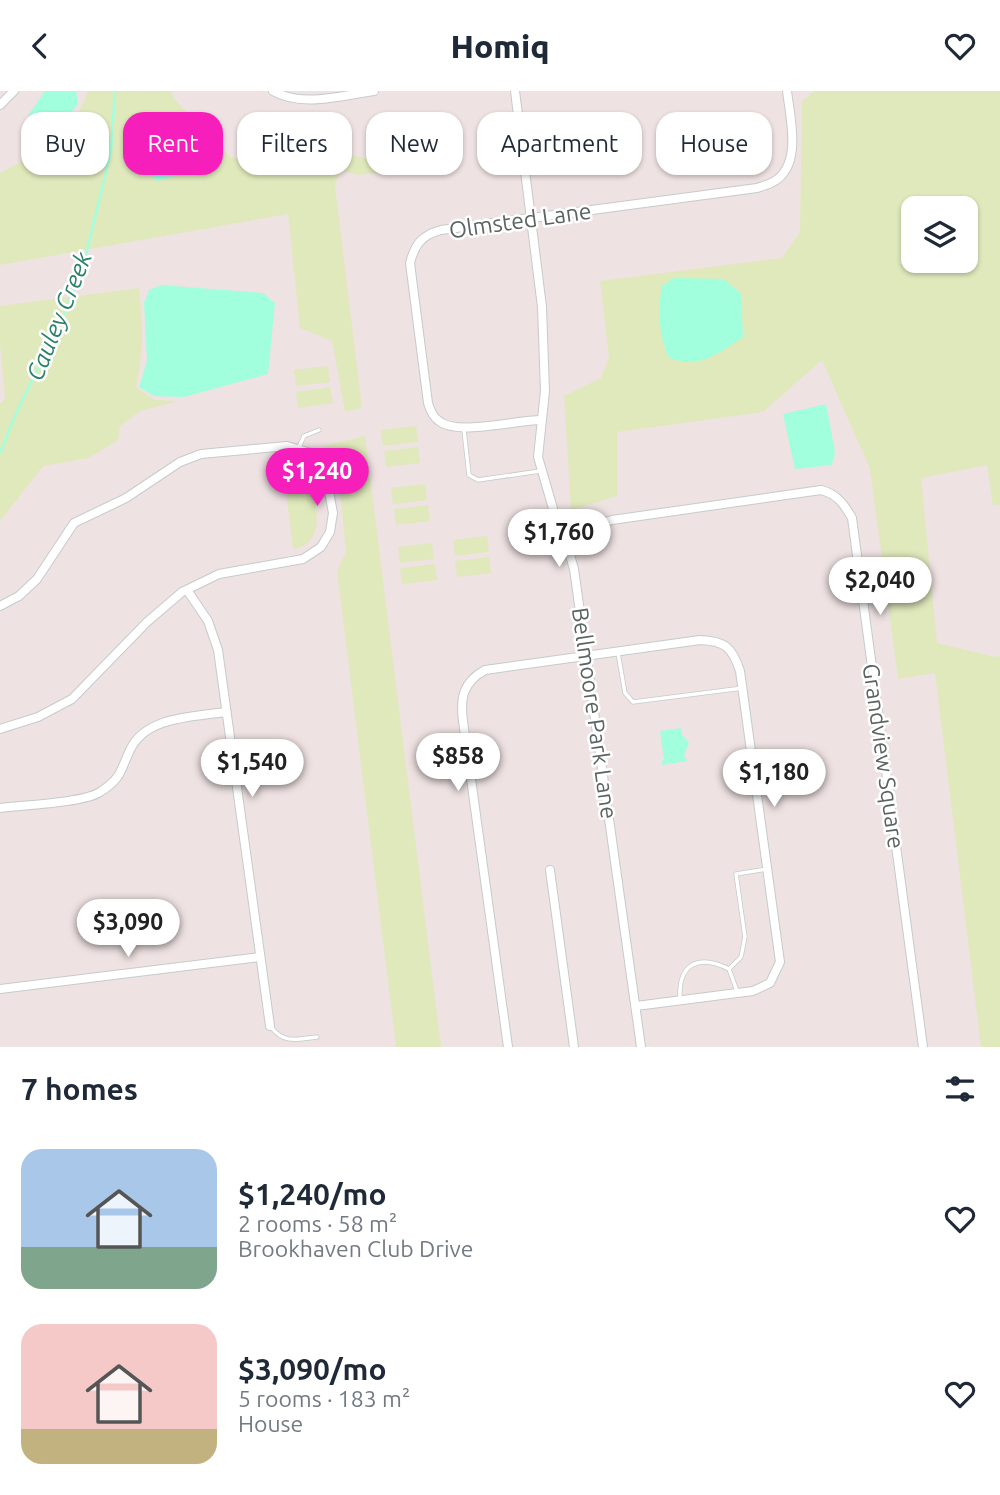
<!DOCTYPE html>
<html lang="en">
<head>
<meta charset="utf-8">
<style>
  :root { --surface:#fff; --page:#f6f6f7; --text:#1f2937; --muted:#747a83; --accent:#f71fbc }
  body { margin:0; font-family:Ubuntu,sans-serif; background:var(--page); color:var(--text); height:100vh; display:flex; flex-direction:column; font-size:26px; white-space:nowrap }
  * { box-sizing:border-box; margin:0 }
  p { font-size:23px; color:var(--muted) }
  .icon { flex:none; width:38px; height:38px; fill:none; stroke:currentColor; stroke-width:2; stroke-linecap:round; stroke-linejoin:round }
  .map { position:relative; height:956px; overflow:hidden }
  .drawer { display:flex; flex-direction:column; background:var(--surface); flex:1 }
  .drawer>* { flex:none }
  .banner { position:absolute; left:21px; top:21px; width:959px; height:63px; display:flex; gap:14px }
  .controls { position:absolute; left:901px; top:105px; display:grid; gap:14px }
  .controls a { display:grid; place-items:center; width:77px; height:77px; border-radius:14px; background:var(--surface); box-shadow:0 2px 5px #0004; font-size:35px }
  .price { position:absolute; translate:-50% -60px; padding:0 16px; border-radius:24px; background:#fff; color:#222; font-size:23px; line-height:46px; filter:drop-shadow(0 2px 4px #0008) }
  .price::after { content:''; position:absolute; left:50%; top:42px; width:21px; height:16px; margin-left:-10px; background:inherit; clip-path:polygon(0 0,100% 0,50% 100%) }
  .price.on { background:var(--accent); color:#fff }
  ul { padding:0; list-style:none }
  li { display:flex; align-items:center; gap:21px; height:175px; padding:0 21px }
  li span { display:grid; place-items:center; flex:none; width:196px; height:140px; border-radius:21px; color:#555 }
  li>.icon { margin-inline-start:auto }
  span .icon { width:84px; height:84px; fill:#fffc; stroke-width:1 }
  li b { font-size:30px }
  h2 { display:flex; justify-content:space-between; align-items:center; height:84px; padding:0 21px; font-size:30px }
  .pill { padding:0 24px; border-radius:21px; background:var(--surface); box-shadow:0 2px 5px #0004; font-size:24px; line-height:63px }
  .pill.on { background:var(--accent); color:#fff }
  header { display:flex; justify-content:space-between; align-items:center; height:91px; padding:0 21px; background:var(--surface); font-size:32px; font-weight:800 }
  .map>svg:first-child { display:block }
  .green { fill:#e0e9bc; fill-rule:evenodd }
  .water { fill:#a1ffdd }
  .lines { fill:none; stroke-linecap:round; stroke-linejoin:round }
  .stream { stroke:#a1ffdd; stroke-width:2.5 }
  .service-casing { stroke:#c4cccb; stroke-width:5 }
  .minor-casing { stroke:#c4cccb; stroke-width:10 }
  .service { stroke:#fff; stroke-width:3.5 }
  .minor { stroke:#fff; stroke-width:8 }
  .labels { text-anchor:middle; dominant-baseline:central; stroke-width:5; stroke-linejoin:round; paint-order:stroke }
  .street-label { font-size:23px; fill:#5a6462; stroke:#fff }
  .water-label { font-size:24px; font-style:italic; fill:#2a8268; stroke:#fff }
</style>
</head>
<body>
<header><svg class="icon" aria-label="back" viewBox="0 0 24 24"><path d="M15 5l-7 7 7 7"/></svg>Homiq<svg class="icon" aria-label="heart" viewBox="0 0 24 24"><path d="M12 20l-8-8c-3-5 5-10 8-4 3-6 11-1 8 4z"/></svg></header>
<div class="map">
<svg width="1000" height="956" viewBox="0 0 1000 956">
  <rect width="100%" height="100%" fill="#efe2e2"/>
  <g class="green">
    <path d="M 87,0 L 171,0 L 174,8 L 229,65 L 272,78 L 327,65 L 354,65 L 378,70 L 458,55 L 456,66 L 417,78 L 358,84 L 340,79 L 335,95 L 362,317 L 345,321 L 332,250 L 300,237 L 288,123 L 0,174 L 0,82 L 37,62 L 41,50 L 71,37 L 87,4 Z"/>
    <path d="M 815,0 L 1000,0 L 1000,414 L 993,414 L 987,374 L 921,387 L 937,552 L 995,566 L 1000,564 L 1000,956 L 981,956 L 935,582 L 898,588 L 870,378 L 822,269 L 763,321 L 617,341 L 617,405 L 571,419 L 564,305 L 601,287 L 609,267 L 600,190 L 782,167 L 800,141 L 802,10 ZM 914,117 L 966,117 L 966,170 L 914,170 Z"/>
    <path d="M 139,197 C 143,234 144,259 136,296 L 154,309 L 179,310 L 140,320 L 120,335 L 118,349 L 89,367 L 43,375 L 0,430 L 0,313 L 5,308 L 0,253 L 0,215 Z"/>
    <path d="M 328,275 L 330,291 L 296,295 L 294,279 Z"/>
    <path d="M 330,296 L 333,312 L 298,317 L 296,301 Z"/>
    <path d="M 416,335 L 418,351 L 383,355 L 381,339 Z"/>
    <path d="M 365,345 L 441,956 L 396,956 L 394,939 L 337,480 L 346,461 L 340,398 L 324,355 Z"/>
    <path d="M 418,356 L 420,372 L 386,376 L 384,360 Z"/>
    <path d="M 296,378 L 304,379 L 309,382 C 315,405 329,454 293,458 L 284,384 Z"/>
    <path d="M 425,393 L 427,409 L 393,413 L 391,397 Z"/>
    <path d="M 428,414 L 430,430 L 396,434 L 394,418 Z"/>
    <path d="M 487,445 L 489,461 L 455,465 L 453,449 Z"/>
    <path d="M 432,452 L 434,468 L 400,472 L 398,456 Z"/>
    <path d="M 489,466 L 491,482 L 457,486 L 455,470 Z"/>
    <path d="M 435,473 L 437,489 L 402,493 L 400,477 Z"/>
  </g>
  <g class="water">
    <path d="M 45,0 L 76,0 L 78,13 L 57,38 L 48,43 L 28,25 Z"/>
    <path d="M 191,31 L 210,43 L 215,64 L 200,78 L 158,90 L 152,86 L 147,69 L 160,60 L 178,34 Z"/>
    <path d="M 674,187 L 724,188 L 741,203 L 743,246 C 719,262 696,280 668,266 C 659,242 657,220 662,195 Z"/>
    <path d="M 161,194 L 263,202 L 275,212 L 268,283 L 184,306 L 154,305 L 139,296 L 147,270 L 144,212 L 149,199 Z"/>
    <path d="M 826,313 L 835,361 L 832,374 L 795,378 L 783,323 Z"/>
    <path d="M 681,637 L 682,644 L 689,652 L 684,664 L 687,670 L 662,674 L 662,670 L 664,669 L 660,640 Z"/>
  </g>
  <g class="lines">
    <path class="stream" d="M 0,362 L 15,325 L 65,221 L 83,176 L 111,60 L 115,0"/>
    <g class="service-casing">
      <g id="service">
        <path d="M 464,339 L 469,384 L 478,389 L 540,380"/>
        <path d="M 299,356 L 304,345 L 319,339"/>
        <path d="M 618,562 L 625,602 L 633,611 L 743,597"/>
        <path d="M 737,900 L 729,878 L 741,866 L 745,846 L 736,783 L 767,778"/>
        <path d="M 680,908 C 678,872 699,863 729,878"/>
        <path d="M 272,937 C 284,953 298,948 317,946"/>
      </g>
    </g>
    <g class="minor-casing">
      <g id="minor">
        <path d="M 273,0 C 303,17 343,4 374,0"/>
        <path d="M 515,0 L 542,216 L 545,300 L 538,366 L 554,421 L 564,444 L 574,478 L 641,956"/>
        <path d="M 0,14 L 14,0"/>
        <path d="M 541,329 C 516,329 457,345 439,330 C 433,326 430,319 428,312 L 410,172 C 415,153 422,144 441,139 L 757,97 C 762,95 768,94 773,91 C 803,75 790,26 787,0"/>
        <path d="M 564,444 L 612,429 L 821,399 C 837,403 844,413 852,427 L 923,956"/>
        <path d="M 187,499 L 208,530 L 218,559 L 270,935"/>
        <path d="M 0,515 L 19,505 L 37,488 L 74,432 L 126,407 L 180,371 L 201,363 L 287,355 L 311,362 L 324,374 L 333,422 L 330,441 L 321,456 L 303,468 L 219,483 L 182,501 L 147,531 L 72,608 L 38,626 L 0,638"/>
        <path d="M 0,717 C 23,714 83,712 100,701 C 122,687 120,680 130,659 C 146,625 194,626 225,621"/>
        <path d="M 550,779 L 574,956"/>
        <path d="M 0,898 L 260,866"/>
        <path d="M 508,956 L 463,630 C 460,607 463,591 485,579 L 700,549 C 725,550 732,556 740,580 L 780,871 L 770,892 L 753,900 L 636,915"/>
      </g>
    </g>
    <use href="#service" class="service"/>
    <use href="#minor" class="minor"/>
  </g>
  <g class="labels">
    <g class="street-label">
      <text transform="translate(520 129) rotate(-8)">Olmsted Lane</text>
      <text transform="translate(595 622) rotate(82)">Bellmoore Park Lane</text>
      <text transform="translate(884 665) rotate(82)">Grandview Square</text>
    </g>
    <g class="water-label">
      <text transform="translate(59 225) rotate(-68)">Cauley Creek</text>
    </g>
  </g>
</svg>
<div class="controls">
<a><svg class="icon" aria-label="layers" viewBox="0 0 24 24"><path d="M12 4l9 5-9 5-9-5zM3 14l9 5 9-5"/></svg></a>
</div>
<b class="price on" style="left:317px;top:417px">$1,240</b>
<b class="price" style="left:559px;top:478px">$1,760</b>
<b class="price" style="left:880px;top:526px">$2,040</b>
<b class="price" style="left:458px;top:702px">$858</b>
<b class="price" style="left:252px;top:708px">$1,540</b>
<b class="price" style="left:774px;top:718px">$1,180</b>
<b class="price" style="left:128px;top:868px">$3,090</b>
<div class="banner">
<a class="pill">Buy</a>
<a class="pill on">Rent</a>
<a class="pill">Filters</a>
<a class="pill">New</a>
<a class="pill">Apartment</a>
<a class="pill">House</a>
</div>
</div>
<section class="drawer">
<h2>7 homes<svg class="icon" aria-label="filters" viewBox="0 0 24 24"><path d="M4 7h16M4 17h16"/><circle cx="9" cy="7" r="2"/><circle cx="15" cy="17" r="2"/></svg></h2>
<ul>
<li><span style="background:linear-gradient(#a9c7e8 70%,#7fa58c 0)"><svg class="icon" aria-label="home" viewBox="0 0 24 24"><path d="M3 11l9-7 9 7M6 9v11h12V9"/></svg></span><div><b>$1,240/mo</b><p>2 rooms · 58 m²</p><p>Brookhaven Club Drive</p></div><svg class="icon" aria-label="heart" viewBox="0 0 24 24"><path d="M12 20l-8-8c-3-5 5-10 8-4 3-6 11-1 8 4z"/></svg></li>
<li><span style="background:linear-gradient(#f6c9c9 75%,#c2b280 0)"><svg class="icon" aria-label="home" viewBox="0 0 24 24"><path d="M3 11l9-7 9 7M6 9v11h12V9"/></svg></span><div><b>$3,090/mo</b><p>5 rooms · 183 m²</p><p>House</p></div><svg class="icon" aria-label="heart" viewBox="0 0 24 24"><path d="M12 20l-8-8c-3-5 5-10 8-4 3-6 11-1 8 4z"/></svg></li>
</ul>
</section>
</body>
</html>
